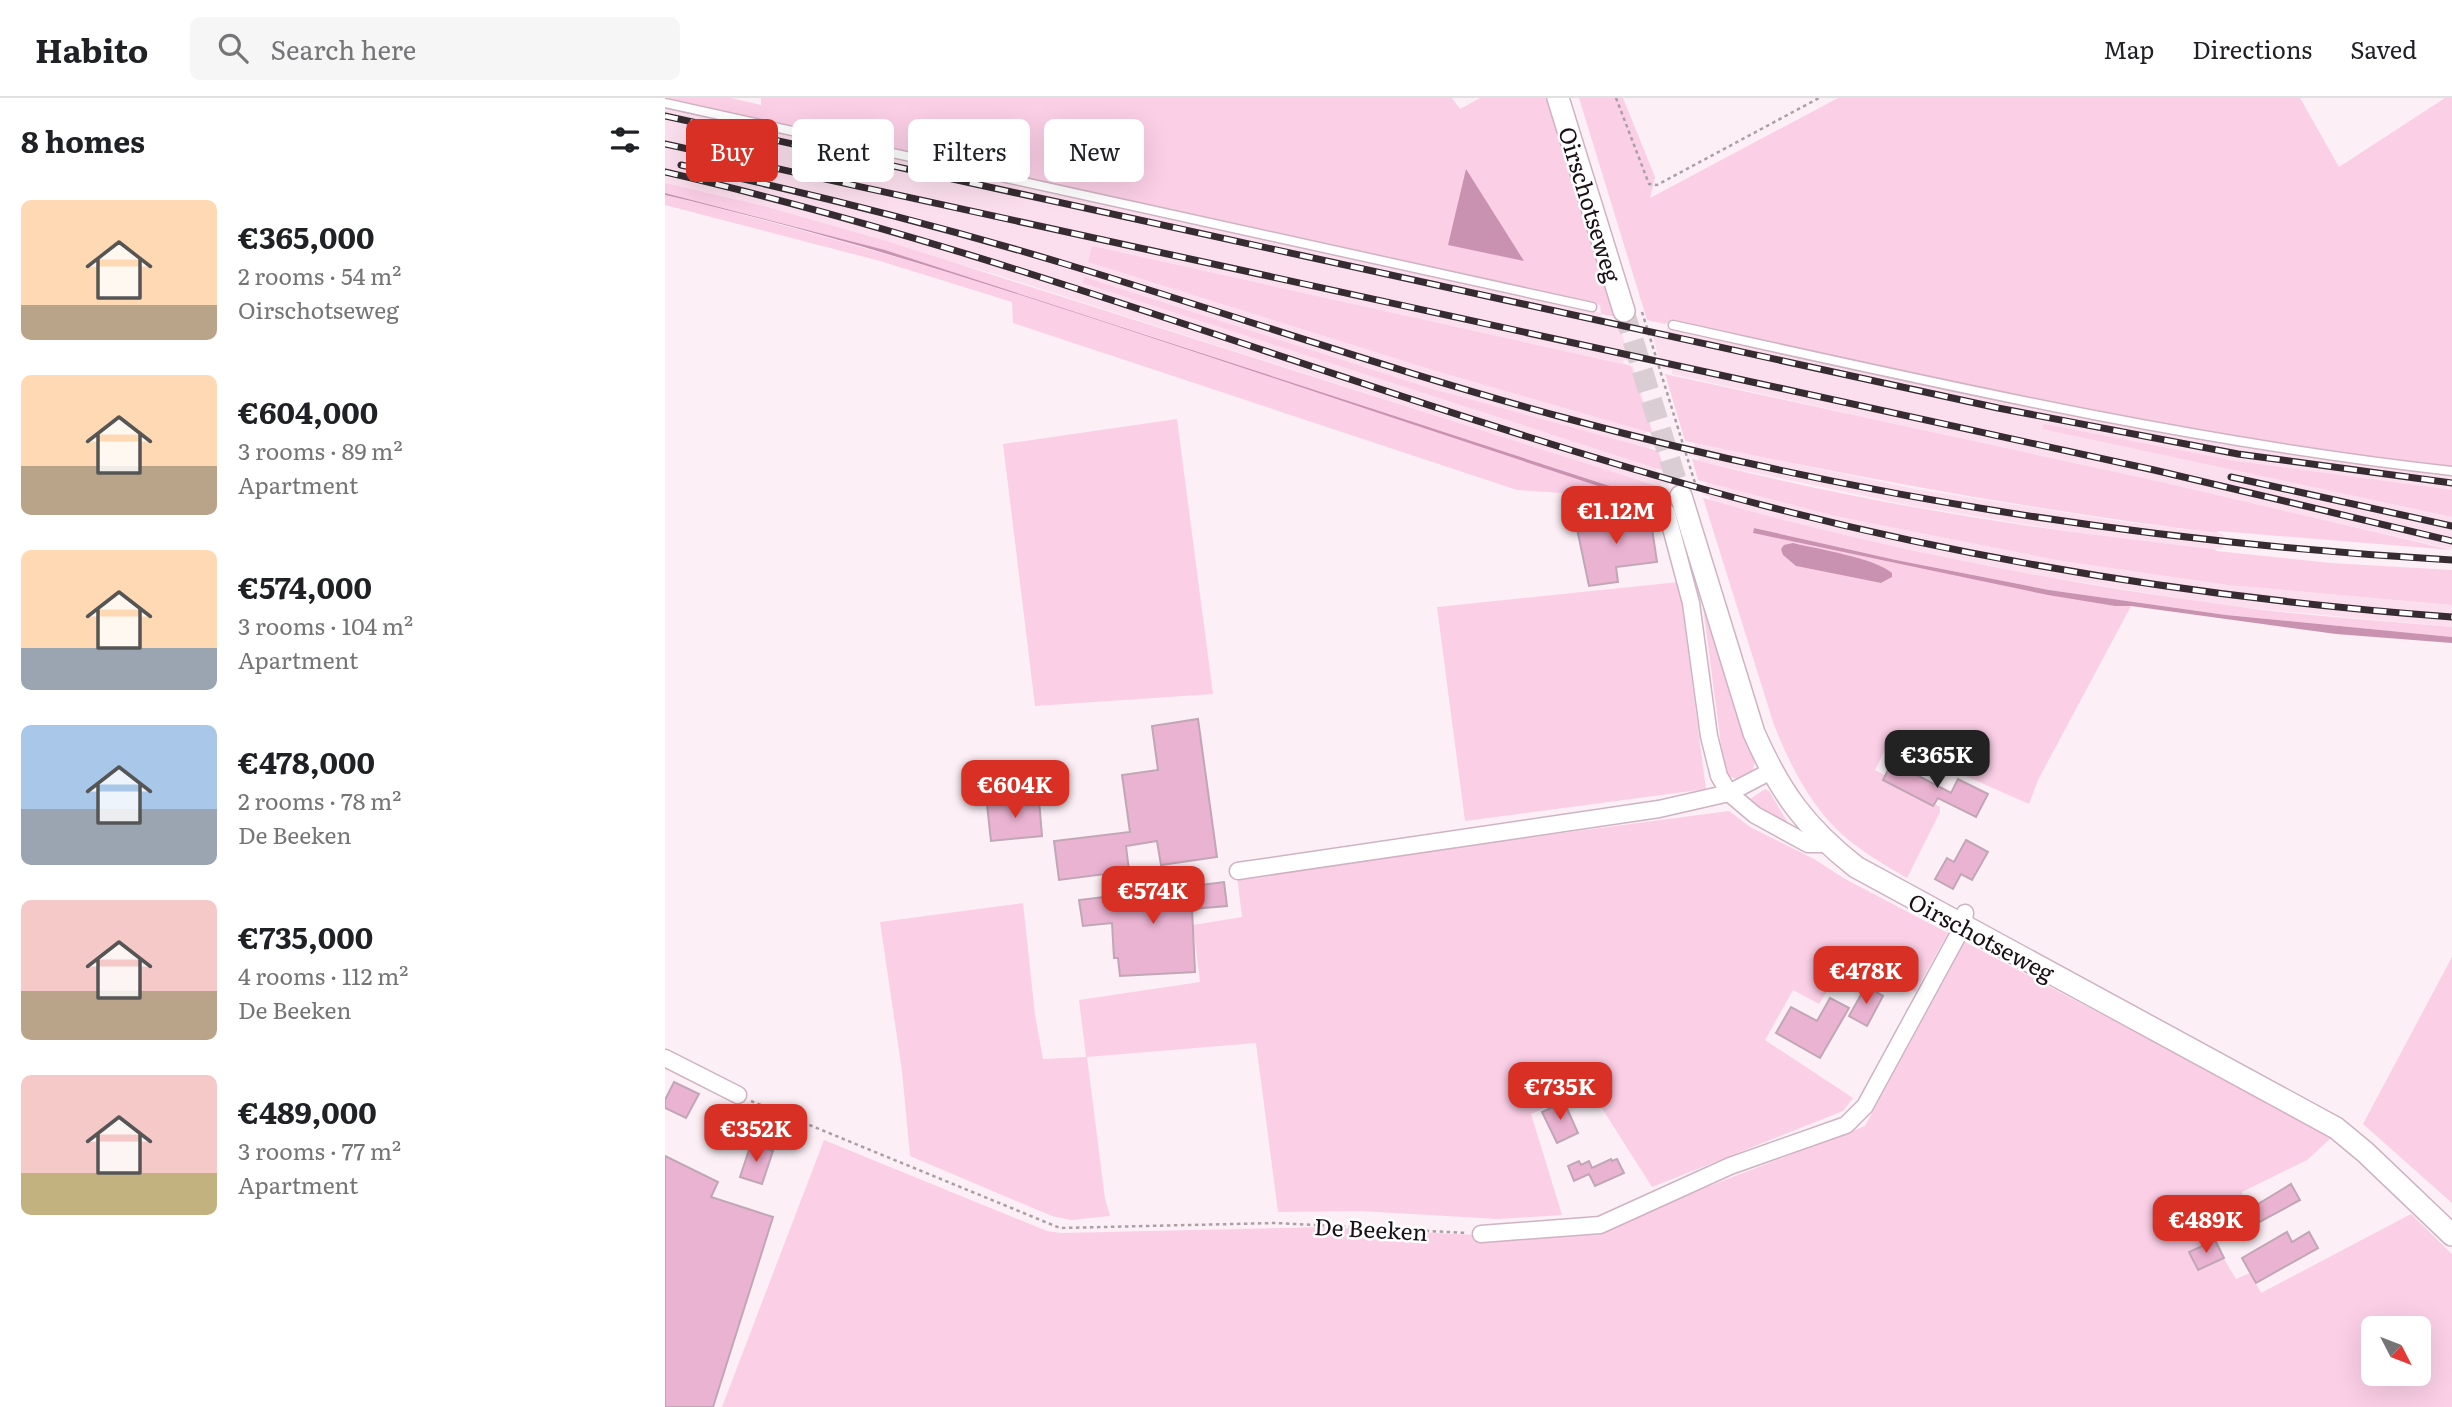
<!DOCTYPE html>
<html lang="en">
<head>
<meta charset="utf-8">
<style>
  :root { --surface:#fff; --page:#f6f6f6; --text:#202124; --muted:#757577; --line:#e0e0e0; --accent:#d93025 }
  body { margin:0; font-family:Literata,serif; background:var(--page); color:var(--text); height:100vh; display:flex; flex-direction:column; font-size:26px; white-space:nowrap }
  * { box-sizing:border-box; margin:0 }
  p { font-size:23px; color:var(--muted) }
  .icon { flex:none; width:38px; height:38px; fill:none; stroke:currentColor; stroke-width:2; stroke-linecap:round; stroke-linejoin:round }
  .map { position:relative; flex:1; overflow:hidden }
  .details { display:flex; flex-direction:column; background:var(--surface); width:665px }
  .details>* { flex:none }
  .guide { position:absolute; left:21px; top:21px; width:665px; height:63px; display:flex; gap:14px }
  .needle { width:46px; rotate:132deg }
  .buttons { position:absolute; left:1696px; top:1218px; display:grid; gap:14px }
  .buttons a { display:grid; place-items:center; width:70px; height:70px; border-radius:10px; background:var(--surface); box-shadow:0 7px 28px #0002; font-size:35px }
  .price { position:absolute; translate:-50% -60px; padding:0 16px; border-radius:14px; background:var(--accent); color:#fff; font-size:23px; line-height:46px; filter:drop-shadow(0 2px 4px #0008) }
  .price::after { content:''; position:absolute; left:50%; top:42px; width:21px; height:16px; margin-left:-10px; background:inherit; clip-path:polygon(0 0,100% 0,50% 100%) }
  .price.current { background:#222; color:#fff }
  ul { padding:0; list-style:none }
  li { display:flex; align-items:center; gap:21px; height:175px; padding:0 21px }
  li span { display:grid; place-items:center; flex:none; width:196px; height:140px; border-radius:10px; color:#555 }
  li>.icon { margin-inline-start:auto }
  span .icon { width:84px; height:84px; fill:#fffc; stroke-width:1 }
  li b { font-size:30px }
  h2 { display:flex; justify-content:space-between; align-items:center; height:84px; padding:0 21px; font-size:30px }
  .tag { padding:0 24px; border-radius:10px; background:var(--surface); box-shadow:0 7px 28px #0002; font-size:24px; line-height:63px }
  .tag.current { background:var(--accent); color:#fff }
  header { display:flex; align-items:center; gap:42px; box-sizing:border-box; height:98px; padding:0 35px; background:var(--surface); border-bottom:2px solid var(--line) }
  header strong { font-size:33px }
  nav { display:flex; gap:38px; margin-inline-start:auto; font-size:24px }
  .search { width:490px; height:63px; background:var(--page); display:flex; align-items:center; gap:18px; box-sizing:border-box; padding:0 24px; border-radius:10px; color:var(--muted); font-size:26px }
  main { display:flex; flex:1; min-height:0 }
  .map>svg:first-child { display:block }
  .built { fill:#fcdfee }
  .green { fill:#fbcfe6; fill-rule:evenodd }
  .water { fill:#c992b0 }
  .building { fill:#ebb3d2; stroke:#c1a6b5; stroke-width:2 }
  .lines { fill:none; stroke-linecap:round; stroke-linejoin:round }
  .tertiary-tunnel { stroke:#daced4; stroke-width:21; stroke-dasharray:21 10; stroke-linecap:butt }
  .service-casing { stroke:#cfb3c2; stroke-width:11 }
  .minor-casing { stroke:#cfb3c2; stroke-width:19 }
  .tertiary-casing { stroke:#cfb3c2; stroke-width:24 }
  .path { stroke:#aa9fa5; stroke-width:2.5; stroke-dasharray:3.5 3.5; stroke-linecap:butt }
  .service { stroke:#fff; stroke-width:8 }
  .minor { stroke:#fff; stroke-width:16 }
  .tertiary { stroke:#fff; stroke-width:21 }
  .rail-casing { stroke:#352b31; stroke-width:7 }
  .rail { stroke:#fff; stroke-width:4.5; stroke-dasharray:13; stroke-linecap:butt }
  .labels { text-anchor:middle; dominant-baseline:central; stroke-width:5; stroke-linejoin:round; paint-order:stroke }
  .street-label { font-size:23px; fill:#1a1016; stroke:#fff }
</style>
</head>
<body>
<header>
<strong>Habito</strong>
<div class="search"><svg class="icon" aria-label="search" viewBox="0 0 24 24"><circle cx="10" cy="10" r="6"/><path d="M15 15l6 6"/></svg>Search here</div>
<nav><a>Map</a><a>Directions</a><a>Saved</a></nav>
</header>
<main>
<section class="details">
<h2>8 homes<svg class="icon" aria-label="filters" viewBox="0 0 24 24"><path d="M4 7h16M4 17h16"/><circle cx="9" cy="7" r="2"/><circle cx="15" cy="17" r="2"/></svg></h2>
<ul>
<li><span style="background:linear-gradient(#ffd9b3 75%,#b9a48a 0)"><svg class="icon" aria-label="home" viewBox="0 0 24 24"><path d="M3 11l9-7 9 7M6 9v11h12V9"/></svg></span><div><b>€365,000</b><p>2 rooms · 54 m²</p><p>Oirschotseweg</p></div></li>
<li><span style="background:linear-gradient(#ffd9b3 65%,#b9a48a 0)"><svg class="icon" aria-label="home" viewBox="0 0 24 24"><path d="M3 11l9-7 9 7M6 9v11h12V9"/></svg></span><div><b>€604,000</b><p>3 rooms · 89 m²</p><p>Apartment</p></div></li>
<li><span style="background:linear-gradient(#ffd9b3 70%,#9aa5b1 0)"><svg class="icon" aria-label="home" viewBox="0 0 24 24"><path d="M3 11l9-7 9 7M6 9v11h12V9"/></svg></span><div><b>€574,000</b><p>3 rooms · 104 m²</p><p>Apartment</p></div></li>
<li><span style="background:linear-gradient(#a9c7e8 60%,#9aa5b1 0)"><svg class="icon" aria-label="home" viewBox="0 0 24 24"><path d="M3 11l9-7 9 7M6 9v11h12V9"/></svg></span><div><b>€478,000</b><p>2 rooms · 78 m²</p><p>De Beeken</p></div></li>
<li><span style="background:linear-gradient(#f6c9c9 65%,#b9a48a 0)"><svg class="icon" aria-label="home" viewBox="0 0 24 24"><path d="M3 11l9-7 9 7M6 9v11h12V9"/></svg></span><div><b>€735,000</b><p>4 rooms · 112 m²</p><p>De Beeken</p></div></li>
<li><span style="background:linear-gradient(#f6c9c9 70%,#c2b280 0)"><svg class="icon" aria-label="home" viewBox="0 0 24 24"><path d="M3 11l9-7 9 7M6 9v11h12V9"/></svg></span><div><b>€489,000</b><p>3 rooms · 77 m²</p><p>Apartment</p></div></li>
</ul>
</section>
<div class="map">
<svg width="1787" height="1309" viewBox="0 0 1787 1309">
  <rect width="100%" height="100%" fill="#fcf0f6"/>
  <g class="built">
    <path d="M 0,9 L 936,215 L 936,219 L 953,223 L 965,263 L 959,262 L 958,265 L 968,268 L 988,334 L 981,334 L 980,337 L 989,339 L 992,349 L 985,348 L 984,351 L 994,355 L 1000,373 L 992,371 L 991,373 L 1001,376 L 1004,387 L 996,385 L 995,388 L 957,377 L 326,175 L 0,85 Z"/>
    <path d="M 985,230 L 1001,233 L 1002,230 L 1120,254 L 1787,375 L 1787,392 L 1738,387 L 1571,363 L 1379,327 L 1378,331 L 1787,419 L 1787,451 L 1007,276 L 1007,272 L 997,270 Z"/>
    <path d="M 1030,345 L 1251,391 L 1454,423 L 1558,436 L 1558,449 L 1556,451 L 1451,441 L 1247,408 L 1033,363 L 1034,359 L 1024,357 L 1020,347 L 1029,349 Z"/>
    <path d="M 1042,383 L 1170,418 L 1391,462 L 1563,487 L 1787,507 L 1787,529 L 1563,508 L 1315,468 L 1166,435 L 1044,402 L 1045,399 L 1037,396 L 1034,386 L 1041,388 Z"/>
  </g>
  <g class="green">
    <path d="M 0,0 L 66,0 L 96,7 L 96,0 L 787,0 L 795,11 L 815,0 L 883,0 L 951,219 L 936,216 L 935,207 L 911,202 L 0,3 Z"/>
    <path d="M 914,0 L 958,0 L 990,79 L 985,100 L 1173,0 L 1635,0 L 1674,69 L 1780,0 L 1787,0 L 1787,370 L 1679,357 L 1444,319 L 1005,224 L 1000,226 L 982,222 Z"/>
    <path d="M 0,85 L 102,109 L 221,143 L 1005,392 L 1002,392 L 994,402 L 986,402 L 986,398 L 960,399 L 852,392 L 348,225 L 347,204 L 215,163 L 0,107 L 0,97 C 325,176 640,291 957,396 L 966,396 L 220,152 L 0,95 Z"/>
    <path d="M 427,148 L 966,268 L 987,335 L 768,272 L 423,164 Z"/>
    <path d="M 419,179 L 764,290 L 993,353 L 1000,373 L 418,185 Z"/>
    <path d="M 1000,276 L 1487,382 L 1787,452 L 1553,433 L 1552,435 C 1376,413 1203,382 1030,345 L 1020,343 Z"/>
    <path d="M 512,321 L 548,596 L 370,608 L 338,346 Z"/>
    <path d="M 1379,326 L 1571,363 L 1787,392 L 1787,419 L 1377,331 Z"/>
    <path d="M 1027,361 C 1198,405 1375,433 1550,451 L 1551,453 L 1666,465 L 1787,472 L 1787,507 L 1563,487 L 1391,462 L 1170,418 L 1033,382 Z"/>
    <path d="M 1038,400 C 1209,449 1384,483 1561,507 C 1636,518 1712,522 1787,529 L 1787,539 L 1561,517 L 1384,492 L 1231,462 L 1089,430 L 1088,435 L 1450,508 L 1466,508 L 1373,682 L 1364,706 L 1224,644 L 1210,672 L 1275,709 L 1275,714 L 1242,780 C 1220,767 1197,754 1178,737 C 1146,709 1125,667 1109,627 ZM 1131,468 L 1227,475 L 1227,479 L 1216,485 Z"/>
    <path d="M 1014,484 L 1041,691 L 800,723 L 772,509 Z"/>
    <path d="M 1038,509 L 1091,662 L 1087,673 L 1072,681 L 1060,677 Z"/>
    <path d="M 1100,691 L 1104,693 L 1127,732 L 1081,704 Z"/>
    <path d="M 1064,713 L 1085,729 L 1149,761 L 1180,781 L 1283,835 L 1250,894 L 1186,856 L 1154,906 L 1128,892 L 1100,942 L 1188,1000 L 1178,1013 L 987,1089 L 924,990 L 866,1016 L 897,1117 L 833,1121 L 695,1113 L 613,1114 L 591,945 L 422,959 L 440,1101 L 445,1118 L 406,1122 L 387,1118 L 245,1058 L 237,973 L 215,824 L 358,805 L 370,917 L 378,961 L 421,959 L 414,902 L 535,884 L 528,827 L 577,819 L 572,778 Z"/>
    <path d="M 1300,844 L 1651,1030 L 1666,1040 L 1642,1062 L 1577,1094 L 1583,1117 L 1548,1134 L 1550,1141 L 1523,1153 L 1532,1173 L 1559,1161 L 1571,1181 L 1585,1175 L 1596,1195 L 1746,1116 L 1787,1156 L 1787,1309 L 57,1309 L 159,1042 L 382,1133 L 396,1135 L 660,1129 L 810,1137 L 845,1143 L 940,1133 L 1039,1090 L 1200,1028 ZM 1708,1230 L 1754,1230 L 1754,1276 L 1708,1276 Z"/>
    <path d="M 1787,859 L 1787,1105 L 1698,1026 Z"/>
  </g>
  <g class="water">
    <path d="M 801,71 L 859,163 L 783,147 Z"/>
    <path d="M 0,95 L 220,152 L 966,395 L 966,397 L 957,396 C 812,348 667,299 521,251 C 349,194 177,138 0,97 Z"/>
    <path d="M 1089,430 L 1231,462 L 1384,492 L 1561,517 L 1787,539 L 1787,545 L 1671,536 L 1466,508 L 1450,508 L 1383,497 L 1088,435 Z"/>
    <path d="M 1128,445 C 1152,451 1210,460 1227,475 L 1227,479 L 1216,485 L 1131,468 L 1118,457 L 1116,451 L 1119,447 Z"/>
  </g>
  <g class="building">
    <path d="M 981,416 L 985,417 L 992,464 L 951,469 L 953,484 L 924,488 L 911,426 Z"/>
    <path d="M 533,621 L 552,759 L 496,767 L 492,743 L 461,748 L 464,773 L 394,782 L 389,743 L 465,734 L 457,677 L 493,672 L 487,628 Z"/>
    <path d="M 1227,664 L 1286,695 L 1293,681 L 1323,696 L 1311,719 L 1273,700 L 1268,708 L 1218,682 Z"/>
    <path d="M 374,702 L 377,738 L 326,743 L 322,707 Z"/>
    <path d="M 1301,742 L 1323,754 L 1307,782 L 1296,776 L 1288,791 L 1270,781 L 1282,760 L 1289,764 Z"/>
    <path d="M 559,784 L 562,808 L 527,811 L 530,874 L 455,878 L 453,860 L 449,860 L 447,825 L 418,828 L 414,802 Z"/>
    <path d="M 1201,888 L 1218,898 L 1202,928 L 1184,918 Z"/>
    <path d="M 1165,900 L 1184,910 L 1155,960 L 1111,935 L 1126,909 L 1152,923 Z"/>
    <path d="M 9,984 L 34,996 L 21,1020 L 0,1010 L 0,1002 Z"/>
    <path d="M 899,1004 L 913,1035 L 892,1045 L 877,1014 Z"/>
    <path d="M 86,1046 L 108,1053 L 97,1086 L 75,1079 Z"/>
    <path d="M 0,1058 L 53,1084 L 46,1099 L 108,1119 L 48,1309 L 0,1309 Z"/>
    <path d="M 946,1061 L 947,1063 L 952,1061 L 959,1075 L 930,1088 L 924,1076 L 909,1083 L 903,1068 L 914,1063 L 916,1067 L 924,1063 L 927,1070 Z"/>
    <path d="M 1626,1086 L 1635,1102 L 1591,1126 L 1583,1112 Z"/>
    <path d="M 1622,1134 L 1627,1144 L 1644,1134 L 1653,1150 L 1591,1185 L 1577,1160 Z"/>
    <path d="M 1550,1142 L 1559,1160 L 1533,1172 L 1524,1154 Z"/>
  </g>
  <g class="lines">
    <path class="tertiary-tunnel" d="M 959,213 L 1016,398"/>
    <g class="service-casing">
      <g id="service">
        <path d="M 0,5 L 927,209"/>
        <path d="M 1008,227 C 1266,284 1524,344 1787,373"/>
      </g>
    </g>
    <g class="minor-casing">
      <g id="minor">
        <path d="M 984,406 L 996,408 L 1002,415 L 1026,505 L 1044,638 L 1054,678 L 1064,695 L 1090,717 L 1143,746 L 1162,746"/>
        <path d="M 573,773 L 994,711 L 1064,695 L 1106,673"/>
        <path d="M 0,960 L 73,997"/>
        <path d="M 816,1136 L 935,1127 L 1065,1068 L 1181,1027 L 1200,1008 L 1298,828 L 1300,815"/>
      </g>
    </g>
    <g class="tertiary-casing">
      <g id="tertiary">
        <path d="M 893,0 L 959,213"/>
        <path d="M 1016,398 L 1089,635 C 1115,694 1140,729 1191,769 L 1671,1030 L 1700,1054 L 1787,1137"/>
      </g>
    </g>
    <g class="path">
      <path d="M 951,0 L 984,86 L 992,87 L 1154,0"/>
      <path d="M 977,214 L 1030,385"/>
      <path d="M 86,1003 L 395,1130 L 611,1125 L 802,1135"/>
    </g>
    <use href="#service" class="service"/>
    <use href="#minor" class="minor"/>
    <use href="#tertiary" class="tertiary"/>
    <g class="rail-casing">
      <g id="rail">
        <path d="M 0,18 L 1333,310 L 1573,356 L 1787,385"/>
        <path d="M 0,46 L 1489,372 L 1787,443"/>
        <path d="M 16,67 C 144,95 271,127 397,165 C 566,216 733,275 904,321 C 1192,399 1488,445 1787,462"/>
        <path d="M 0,74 C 353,155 690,294 1038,391 C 1283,460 1533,500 1787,519"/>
        <path d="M 1566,379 L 1787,428"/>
      </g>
    </g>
    <use href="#rail" class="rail"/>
  </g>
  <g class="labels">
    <g class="street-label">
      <text transform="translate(926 106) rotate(73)">Oirschotseweg</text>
      <text transform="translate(1317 838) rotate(28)">Oirschotseweg</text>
      <text transform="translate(706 1130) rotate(3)">De Beeken</text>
    </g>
  </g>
</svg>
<div class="buttons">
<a><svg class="needle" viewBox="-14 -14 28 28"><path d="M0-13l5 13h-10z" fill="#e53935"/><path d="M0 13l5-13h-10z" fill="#757577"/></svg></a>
</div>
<b class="price" style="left:951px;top:448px">€1.12M</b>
<b class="price current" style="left:1272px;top:692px">€365K</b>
<b class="price" style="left:350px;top:722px">€604K</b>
<b class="price" style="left:488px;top:828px">€574K</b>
<b class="price" style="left:1201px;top:908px">€478K</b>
<b class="price" style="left:895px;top:1024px">€735K</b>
<b class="price" style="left:91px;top:1066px">€352K</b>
<b class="price" style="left:1541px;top:1157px">€489K</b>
<div class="guide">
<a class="tag current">Buy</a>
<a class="tag">Rent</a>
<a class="tag">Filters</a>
<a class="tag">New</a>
</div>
</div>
</main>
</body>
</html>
